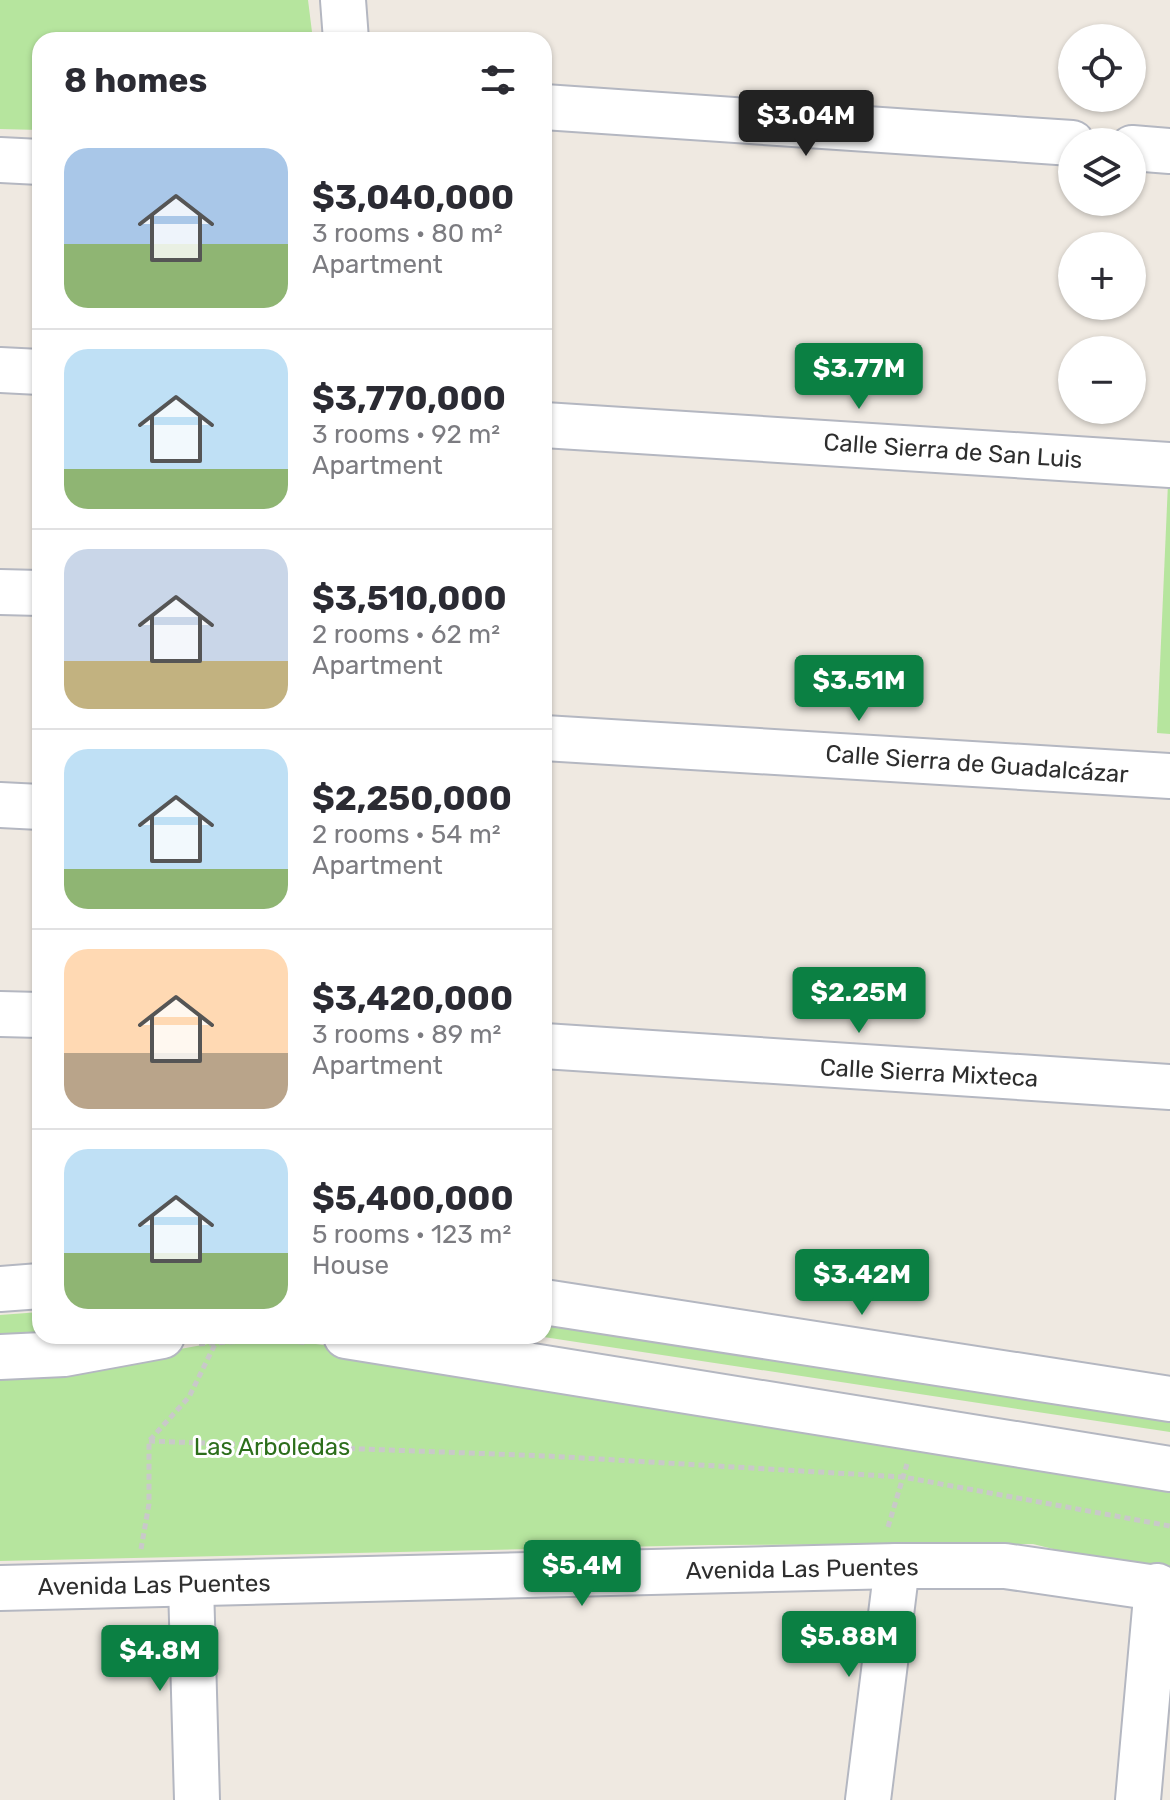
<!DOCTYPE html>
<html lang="en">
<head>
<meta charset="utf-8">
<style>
  :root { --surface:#fff; --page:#f2f2f3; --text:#2b2b33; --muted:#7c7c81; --line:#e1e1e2; --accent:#0b8043 }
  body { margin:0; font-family:Rubik,sans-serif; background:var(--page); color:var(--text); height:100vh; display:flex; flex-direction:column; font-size:30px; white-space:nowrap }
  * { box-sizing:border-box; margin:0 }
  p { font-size:26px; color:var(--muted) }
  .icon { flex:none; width:44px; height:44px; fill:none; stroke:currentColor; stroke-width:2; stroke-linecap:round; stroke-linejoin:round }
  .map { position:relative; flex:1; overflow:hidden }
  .details { position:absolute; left:32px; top:32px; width:520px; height:1312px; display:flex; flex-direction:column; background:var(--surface); border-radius:24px; box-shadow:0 2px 6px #0004 }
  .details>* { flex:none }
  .controls { position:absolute; left:1058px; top:24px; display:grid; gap:16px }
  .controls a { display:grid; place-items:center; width:88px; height:88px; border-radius:50%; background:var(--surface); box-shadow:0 2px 6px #0004; font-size:40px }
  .price { position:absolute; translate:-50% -68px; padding:0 18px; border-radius:8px; background:var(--accent); color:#fff; font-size:26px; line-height:52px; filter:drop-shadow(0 2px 4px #0008) }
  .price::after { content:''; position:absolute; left:50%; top:48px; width:24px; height:18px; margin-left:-12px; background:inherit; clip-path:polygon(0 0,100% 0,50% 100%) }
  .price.current { background:#222; color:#fff }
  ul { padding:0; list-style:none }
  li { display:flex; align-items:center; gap:24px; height:200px; padding:0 32px }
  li+li { border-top:2px solid var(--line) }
  li span { display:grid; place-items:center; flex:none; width:224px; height:160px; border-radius:24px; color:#555 }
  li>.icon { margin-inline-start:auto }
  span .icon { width:96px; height:96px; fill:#fffc; stroke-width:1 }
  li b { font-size:34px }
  h2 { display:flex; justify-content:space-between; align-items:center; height:96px; padding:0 32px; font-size:34px }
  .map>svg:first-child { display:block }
  .green { fill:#b6e59e }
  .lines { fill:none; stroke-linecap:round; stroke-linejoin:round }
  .minor-casing { stroke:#b4b7c1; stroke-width:48 }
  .path { stroke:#c9c9c9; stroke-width:5; stroke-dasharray:6 4; stroke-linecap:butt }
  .minor { stroke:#fff; stroke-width:44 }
  .labels { text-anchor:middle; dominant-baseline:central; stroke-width:6; stroke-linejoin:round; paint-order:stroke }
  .street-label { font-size:24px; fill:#2e2e2e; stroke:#fff }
  .park-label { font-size:24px; fill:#2c6e1b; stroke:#fff }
</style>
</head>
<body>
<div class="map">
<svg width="1170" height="1800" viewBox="0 0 1170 1800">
  <rect width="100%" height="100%" fill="#efe9e1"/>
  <g class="green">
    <path d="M 0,0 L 308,0 L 313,40 L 40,40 L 40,130 L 0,129 Z"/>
    <path d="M 1168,483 L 1170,483 L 1170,734 L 1157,733 Z"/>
    <path d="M 40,1312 L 40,1336 L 0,1345 L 0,1315 Z"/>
    <path d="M 544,1318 L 1170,1413 L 1170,1432 L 537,1336 L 544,1336 Z"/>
    <path d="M 279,1339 L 441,1361 L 1170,1482 L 1170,1578 L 1033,1544 L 709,1545 L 0,1561 L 0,1372 L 102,1363 L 219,1342 Z"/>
  </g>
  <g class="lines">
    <g class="minor-casing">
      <g id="minor">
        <path d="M 343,0 L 346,40"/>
        <path d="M 544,107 L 1072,143"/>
        <path d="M 1132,148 L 1170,151"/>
        <path d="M 0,160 L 40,162"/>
        <path d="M 0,370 L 40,372"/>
        <path d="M 544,425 L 1170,465"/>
        <path d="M 0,592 L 40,593"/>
        <path d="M 544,738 L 1170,776"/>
        <path d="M 0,805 L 40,807"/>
        <path d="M 0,1014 L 40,1015"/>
        <path d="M 544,1046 L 1170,1087"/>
        <path d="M 0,1289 L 40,1286"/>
        <path d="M 544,1302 L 1170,1399"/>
        <path d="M 346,1336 L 1170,1469"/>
        <path d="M 0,1357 L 64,1354 L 162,1336"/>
        <path d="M 191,1585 L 197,1800"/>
        <path d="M 0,1588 L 897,1566 L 1005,1566 L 1170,1590"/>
        <path d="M 868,1800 L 897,1566"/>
        <path d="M 1138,1800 L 1157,1586"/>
      </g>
    </g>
    <g class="path">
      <path d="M 199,1344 L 279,1339 L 308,1343"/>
      <path d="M 149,1441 L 548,1456 L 903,1477 L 1170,1526"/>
      <path d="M 888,1527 L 907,1464"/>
      <path d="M 141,1549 L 149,1504 L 149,1441 L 189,1397 L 219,1336"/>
    </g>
    <use href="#minor" class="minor"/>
  </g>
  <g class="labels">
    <g class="street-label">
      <text transform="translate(953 451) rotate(4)">Calle Sierra de San Luis</text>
      <text transform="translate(977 764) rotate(4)">Calle Sierra de Guadalcázar</text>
      <text transform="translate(929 1073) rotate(3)">Calle Sierra Mixteca</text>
      <text transform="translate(802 1569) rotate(-1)">Avenida Las Puentes</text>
      <text transform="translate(154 1585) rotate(-1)">Avenida Las Puentes</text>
    </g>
    <g class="park-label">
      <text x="272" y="1447">Las Arboledas</text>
    </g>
  </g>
</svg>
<div class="controls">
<a><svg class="icon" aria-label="locate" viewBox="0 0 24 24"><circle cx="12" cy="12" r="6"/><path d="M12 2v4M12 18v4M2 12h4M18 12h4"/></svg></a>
<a><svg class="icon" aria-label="layers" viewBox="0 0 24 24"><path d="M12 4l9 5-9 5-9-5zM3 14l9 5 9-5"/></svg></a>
<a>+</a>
<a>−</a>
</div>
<b class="price current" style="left:806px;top:158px">$3.04M</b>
<b class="price" style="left:859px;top:411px">$3.77M</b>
<b class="price" style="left:859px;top:723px">$3.51M</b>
<b class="price" style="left:859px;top:1035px">$2.25M</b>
<b class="price" style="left:862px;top:1317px">$3.42M</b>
<b class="price" style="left:582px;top:1608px">$5.4M</b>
<b class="price" style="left:849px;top:1679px">$5.88M</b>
<b class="price" style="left:160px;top:1693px">$4.8M</b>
<section class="details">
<h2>8 homes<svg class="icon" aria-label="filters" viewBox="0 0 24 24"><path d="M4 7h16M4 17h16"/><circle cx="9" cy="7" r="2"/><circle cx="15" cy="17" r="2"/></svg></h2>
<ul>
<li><span style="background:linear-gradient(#a9c7e8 60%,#8fb573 0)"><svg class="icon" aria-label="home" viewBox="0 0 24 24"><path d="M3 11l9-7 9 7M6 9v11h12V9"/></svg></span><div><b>$3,040,000</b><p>3 rooms · 80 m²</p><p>Apartment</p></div></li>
<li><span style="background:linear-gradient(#bfe0f5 75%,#8fb573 0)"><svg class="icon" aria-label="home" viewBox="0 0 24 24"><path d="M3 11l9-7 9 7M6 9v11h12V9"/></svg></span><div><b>$3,770,000</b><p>3 rooms · 92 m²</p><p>Apartment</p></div></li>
<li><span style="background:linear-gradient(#c9d6e8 70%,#c2b280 0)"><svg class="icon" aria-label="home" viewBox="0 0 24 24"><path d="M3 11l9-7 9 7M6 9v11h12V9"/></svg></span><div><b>$3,510,000</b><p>2 rooms · 62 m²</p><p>Apartment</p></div></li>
<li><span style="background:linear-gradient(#bfe0f5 75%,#8fb573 0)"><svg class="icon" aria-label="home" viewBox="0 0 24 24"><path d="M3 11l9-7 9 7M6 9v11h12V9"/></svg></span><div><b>$2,250,000</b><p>2 rooms · 54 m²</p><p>Apartment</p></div></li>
<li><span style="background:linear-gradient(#ffd9b3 65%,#b9a48a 0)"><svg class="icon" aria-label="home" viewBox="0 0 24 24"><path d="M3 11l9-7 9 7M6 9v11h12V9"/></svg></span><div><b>$3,420,000</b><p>3 rooms · 89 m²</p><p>Apartment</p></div></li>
<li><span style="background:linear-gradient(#bfe0f5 65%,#8fb573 0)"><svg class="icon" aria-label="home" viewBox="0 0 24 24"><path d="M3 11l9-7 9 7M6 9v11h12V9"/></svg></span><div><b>$5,400,000</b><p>5 rooms · 123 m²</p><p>House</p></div></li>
</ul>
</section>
</div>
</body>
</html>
